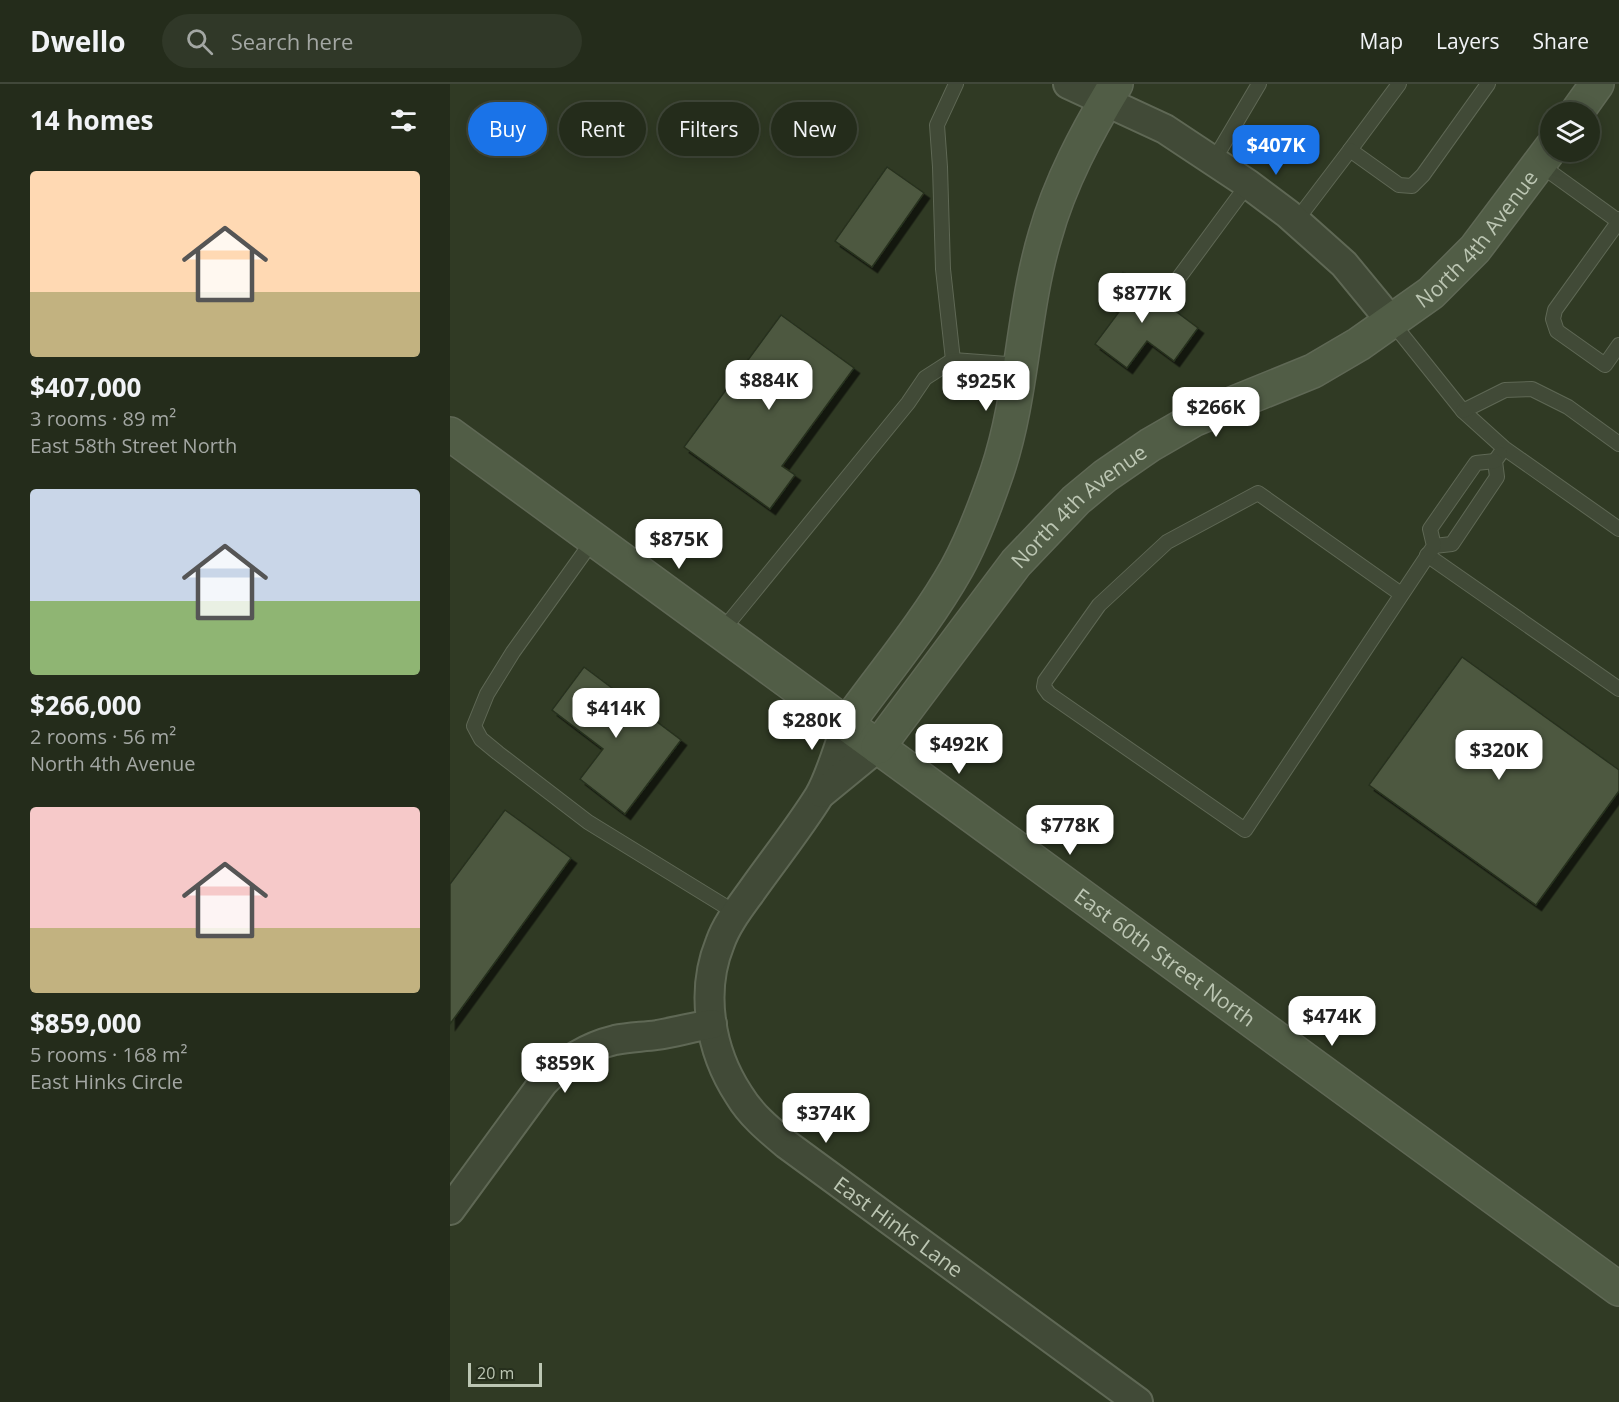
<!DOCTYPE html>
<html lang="en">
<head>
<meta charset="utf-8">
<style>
  :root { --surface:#242c1b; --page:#303828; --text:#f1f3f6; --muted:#a3a7a3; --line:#41483a; --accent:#1a73e8 }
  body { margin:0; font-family:"Open Sans",sans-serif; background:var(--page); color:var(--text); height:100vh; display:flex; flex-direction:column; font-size:22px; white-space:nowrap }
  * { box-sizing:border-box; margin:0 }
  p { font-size:20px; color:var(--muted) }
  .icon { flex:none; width:33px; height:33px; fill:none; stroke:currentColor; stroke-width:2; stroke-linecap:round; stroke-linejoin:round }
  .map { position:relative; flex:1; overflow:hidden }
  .panel { display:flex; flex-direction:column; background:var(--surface); width:450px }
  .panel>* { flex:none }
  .guide { position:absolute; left:18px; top:18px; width:570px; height:54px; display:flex; gap:12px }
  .fabs { position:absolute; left:1090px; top:18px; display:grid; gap:12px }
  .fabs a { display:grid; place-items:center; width:60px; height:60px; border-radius:50%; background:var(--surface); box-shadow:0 3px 15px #0003,0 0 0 2px var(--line); font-size:30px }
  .scale { position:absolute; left:18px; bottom:15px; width:74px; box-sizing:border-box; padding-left:6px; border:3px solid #bcc6b3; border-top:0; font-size:16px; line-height:21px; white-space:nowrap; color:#bcc6b3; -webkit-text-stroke:4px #262f1d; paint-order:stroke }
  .price { position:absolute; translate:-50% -51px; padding:0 14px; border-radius:12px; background:#fff; color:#222; font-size:20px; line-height:39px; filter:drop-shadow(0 2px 3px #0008) }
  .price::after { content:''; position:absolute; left:50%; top:36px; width:18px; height:14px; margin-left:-9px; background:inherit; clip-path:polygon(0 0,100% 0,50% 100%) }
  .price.selected { background:var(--accent); color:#fff }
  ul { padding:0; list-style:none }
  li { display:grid; align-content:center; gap:12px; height:318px; padding:0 30px }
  li span { display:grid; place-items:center; height:186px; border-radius:6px; color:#555 }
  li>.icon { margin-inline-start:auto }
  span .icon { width:108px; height:108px; fill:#fffc; stroke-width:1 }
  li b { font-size:26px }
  h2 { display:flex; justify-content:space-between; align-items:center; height:72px; padding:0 30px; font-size:26px }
  .tag { padding:0 21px; border-radius:27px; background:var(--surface); box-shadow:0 3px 15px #0003,0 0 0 2px var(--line); font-size:21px; line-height:54px }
  .tag.selected { background:var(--accent); color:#fff }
  header { display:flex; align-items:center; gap:36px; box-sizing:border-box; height:84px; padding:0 30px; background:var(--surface); border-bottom:2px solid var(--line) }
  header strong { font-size:28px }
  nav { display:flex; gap:33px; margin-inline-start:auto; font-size:21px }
  .search { width:420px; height:54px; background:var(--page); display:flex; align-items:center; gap:15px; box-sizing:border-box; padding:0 21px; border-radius:33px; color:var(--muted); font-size:22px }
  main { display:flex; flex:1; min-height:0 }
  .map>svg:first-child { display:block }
  .building { fill:#4e5940; stroke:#28311f; stroke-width:1.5; filter:url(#shadow) }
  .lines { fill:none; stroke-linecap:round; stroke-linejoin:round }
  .lane-casing { stroke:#5f6855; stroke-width:16 }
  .street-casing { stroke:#5f6855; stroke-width:32 }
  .secondary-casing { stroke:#5f6855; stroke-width:36 }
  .lane { stroke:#414a37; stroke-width:14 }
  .street { stroke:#414a37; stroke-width:28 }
  .secondary { stroke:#515d46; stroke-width:33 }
  .labels { text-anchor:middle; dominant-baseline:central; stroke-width:4.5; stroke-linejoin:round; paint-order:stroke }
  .street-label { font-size:21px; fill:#bcc6b3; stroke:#262f1d }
</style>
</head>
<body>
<header>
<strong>Dwello</strong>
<div class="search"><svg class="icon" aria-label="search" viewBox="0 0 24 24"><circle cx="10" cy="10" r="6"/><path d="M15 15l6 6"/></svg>Search here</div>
<nav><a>Map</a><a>Layers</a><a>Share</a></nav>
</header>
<main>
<section class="panel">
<h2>14 homes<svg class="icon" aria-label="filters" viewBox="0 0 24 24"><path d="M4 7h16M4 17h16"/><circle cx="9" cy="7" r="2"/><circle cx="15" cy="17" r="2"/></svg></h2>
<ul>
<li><span style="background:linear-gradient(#ffd9b3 65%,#c2b280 0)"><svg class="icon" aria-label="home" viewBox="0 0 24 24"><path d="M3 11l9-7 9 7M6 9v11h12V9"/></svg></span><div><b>$407,000</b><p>3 rooms · 89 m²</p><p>East 58th Street North</p></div></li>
<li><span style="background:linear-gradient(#c9d6e8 60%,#8fb573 0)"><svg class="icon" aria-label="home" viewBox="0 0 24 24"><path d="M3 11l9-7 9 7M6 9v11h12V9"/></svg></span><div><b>$266,000</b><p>2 rooms · 56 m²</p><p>North 4th Avenue</p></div></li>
<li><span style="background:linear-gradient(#f6c9c9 65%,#c2b280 0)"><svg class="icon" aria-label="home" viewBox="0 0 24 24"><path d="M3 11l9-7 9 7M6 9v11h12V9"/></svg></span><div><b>$859,000</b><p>5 rooms · 168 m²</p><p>East Hinks Circle</p></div></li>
</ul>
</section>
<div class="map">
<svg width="1169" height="1318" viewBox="0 0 1169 1318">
  <defs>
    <filter id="shadow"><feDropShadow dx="5.5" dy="5.5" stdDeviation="0" flood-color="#0009"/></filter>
  </defs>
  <rect width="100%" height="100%" fill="#303a24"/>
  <g class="building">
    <path d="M 437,83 L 474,109 L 422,183 L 385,157 Z"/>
    <path d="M 673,188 L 748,244 L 724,277 L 697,257 L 677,284 L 645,260 L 669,228 L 653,216 Z"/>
    <path d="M 331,231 L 404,284 L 332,382 L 345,391 L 320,425 L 234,363 Z"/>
    <path d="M 1012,573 L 1169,686 L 1169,707 L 1086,821 L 919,701 Z"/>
    <path d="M 134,583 L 231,656 L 175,730 L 130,695 L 153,665 L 102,626 Z"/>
    <path d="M 55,726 L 121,774 L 0,940 L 0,800 Z"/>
  </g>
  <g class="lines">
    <g class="lane-casing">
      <g id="lane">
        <path d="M 900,66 L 949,0"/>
        <path d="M 764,76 L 809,0"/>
        <path d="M 1089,80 L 1168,137 L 1169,135"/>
        <path d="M 846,137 L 900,66 L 949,101 L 962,102 L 973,91 L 1038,0"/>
        <path d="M 1169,137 L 1105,226 L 1103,235 L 1107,247 L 1155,281 L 1169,261"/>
        <path d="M 722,203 L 798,100"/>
        <path d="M 941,237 L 1013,327 L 1054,364 L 1169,445"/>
        <path d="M 503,276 L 493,185 L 490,83 L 487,41 L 506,0"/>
        <path d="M 1013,327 L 1055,306 L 1082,305 L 1118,323 L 1169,360"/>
        <path d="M 144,455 L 63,568 L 37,610 L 24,642 L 31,655 L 48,669 L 138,738 L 286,829"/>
        <path d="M 984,462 L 1002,460 L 1047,393 L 1045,377 L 1050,370"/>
        <path d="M 977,471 L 1169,605"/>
        <path d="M 951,510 L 808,409 L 717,458 L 649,521 L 595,597 L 594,603 L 599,610 L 795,746 L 984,462 L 980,445 L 1026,379 L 1045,377"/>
        <path d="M 271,548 L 458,319 L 475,294 L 503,276 L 571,281"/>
      </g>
    </g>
    <g class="street-casing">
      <g id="street">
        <path d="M 618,0 L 715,45 L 798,100 L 838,130 L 894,180 L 941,237"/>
        <path id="s1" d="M 397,640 C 389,661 380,694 369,712 C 349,744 325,774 303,805 C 291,822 277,839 270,859 C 250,908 260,967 289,1011 C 301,1031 318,1045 336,1060 L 688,1318"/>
        <path d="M 372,709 L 428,663"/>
        <path d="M 0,1126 L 93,999 C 113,978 136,963 165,956 C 179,953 193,953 207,951 C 225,948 244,943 262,940"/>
      </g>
    </g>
    <g class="secondary-casing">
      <g id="secondary">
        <path d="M 1127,28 L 1147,0"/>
        <path id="s2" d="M 0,350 L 1169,1205"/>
        <path d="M 397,640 C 434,589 476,539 507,484 C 523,455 536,420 547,388 C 573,311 572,229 595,152 C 610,98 637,48 666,0"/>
        <path id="s3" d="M 428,663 L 566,479 L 626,416 L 655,392 L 700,361 L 745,335 L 863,287 L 909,260 L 981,209 L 1025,165 L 1101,64"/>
      </g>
    </g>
    <use href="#lane" class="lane"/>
    <use href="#street" class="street"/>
    <use href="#secondary" class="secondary"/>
  </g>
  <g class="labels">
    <g class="street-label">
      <text stroke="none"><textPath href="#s3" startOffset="801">North 4th Avenue</textPath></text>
      <text stroke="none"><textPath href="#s3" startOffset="315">North 4th Avenue</textPath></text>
      <text stroke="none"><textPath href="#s2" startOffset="886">East 60th Street North</textPath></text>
      <text stroke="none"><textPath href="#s1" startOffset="622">East Hinks Lane</textPath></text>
    </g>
  </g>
</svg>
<div class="fabs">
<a><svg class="icon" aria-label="layers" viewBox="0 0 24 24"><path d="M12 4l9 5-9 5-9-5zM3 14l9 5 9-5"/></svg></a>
</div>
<div class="scale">20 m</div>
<b class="price selected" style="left:826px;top:92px">$407K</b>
<b class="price" style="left:692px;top:240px">$877K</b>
<b class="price" style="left:319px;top:327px">$884K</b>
<b class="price" style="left:536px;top:328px">$925K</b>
<b class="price" style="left:766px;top:354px">$266K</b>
<b class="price" style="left:229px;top:486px">$875K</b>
<b class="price" style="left:166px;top:655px">$414K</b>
<b class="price" style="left:362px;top:667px">$280K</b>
<b class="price" style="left:509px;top:691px">$492K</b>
<b class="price" style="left:1049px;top:697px">$320K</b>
<b class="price" style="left:620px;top:772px">$778K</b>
<b class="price" style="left:882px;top:963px">$474K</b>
<b class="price" style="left:115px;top:1010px">$859K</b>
<b class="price" style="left:376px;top:1060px">$374K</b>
<div class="guide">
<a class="tag selected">Buy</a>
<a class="tag">Rent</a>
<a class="tag">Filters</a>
<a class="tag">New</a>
</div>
</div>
</main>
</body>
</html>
